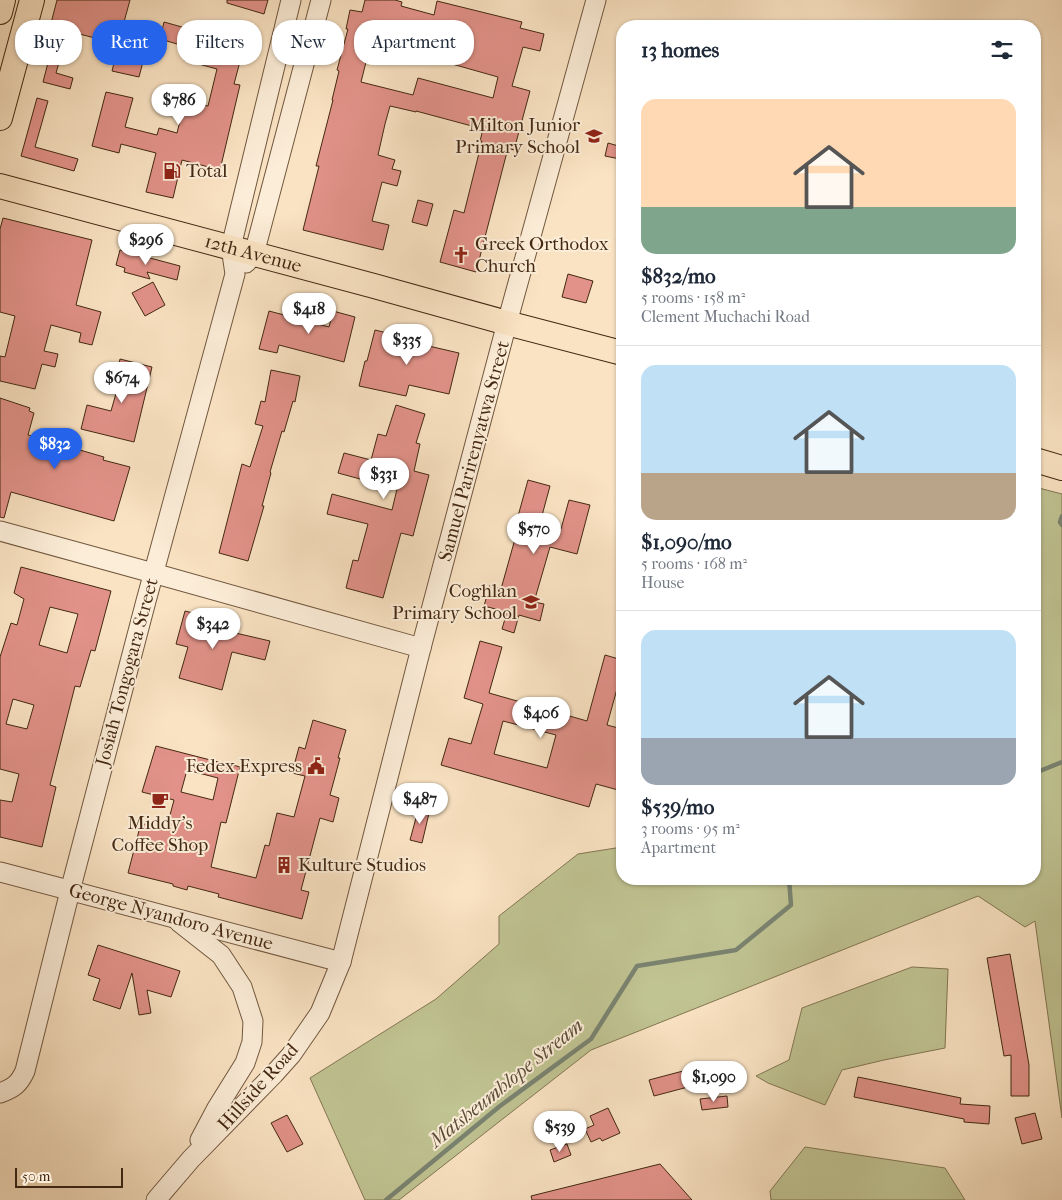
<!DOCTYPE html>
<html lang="en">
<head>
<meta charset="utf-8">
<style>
  :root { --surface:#fff; --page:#f2f2f3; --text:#1f2937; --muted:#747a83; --line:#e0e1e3; --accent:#2563eb }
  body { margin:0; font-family:"IM FELL French Canon",serif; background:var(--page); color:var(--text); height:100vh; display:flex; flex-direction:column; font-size:19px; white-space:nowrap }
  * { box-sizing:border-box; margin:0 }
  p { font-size:16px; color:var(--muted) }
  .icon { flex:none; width:28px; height:28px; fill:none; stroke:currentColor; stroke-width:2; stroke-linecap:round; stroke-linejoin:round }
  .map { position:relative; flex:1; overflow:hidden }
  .sheet { position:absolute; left:616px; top:20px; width:425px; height:865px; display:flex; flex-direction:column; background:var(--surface); border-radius:20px; box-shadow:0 1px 4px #0004 }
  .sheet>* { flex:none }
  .hud { position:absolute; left:15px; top:20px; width:475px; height:45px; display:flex; gap:10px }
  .scale { position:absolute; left:15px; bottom:12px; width:108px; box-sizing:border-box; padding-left:5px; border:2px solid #432812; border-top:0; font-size:14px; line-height:18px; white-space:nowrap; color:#432812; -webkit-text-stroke:4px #fcedd8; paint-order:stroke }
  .price { position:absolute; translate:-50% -42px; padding:0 11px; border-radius:18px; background:#fff; color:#222; font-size:16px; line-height:32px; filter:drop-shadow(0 1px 2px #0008) }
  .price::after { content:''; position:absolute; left:50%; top:30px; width:15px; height:11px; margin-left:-8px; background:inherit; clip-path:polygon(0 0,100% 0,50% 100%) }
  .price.current { background:var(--accent); color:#fff }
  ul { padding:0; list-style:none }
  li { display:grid; align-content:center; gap:10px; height:265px; padding:0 25px }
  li+li { border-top:1px solid var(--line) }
  li span { display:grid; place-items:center; height:155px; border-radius:15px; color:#555 }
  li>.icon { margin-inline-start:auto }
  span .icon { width:90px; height:90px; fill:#fffc; stroke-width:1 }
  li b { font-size:21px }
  h2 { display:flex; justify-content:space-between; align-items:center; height:60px; padding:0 25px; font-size:21px }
  .pill { padding:0 18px; border-radius:20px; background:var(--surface); box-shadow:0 1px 4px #0004; font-size:18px; line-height:45px }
  .pill.current { background:var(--accent); color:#fff }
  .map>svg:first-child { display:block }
  .green { fill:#c0c392; stroke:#827652 }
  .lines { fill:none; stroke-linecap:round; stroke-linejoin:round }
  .stream { stroke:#7a8370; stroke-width:4.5 }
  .building { fill:#e29289; stroke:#432812; fill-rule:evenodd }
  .minor-casing { stroke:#71573e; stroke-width:21 }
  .major-casing { stroke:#432812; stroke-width:26 }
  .minor { stroke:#fcedd8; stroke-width:19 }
  .major { stroke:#fae3c3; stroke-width:24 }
  .labels { text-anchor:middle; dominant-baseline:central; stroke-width:4; stroke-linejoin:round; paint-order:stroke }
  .poi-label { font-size:19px; fill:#432812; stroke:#fcedd8; text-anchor:end }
  .street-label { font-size:19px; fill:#432812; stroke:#fcedd8 }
  .water-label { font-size:20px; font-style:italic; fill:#5a4e39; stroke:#fcedd8 }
</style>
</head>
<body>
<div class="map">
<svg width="1062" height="1200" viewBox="0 0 1062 1200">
  <rect width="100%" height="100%" fill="#fae3c3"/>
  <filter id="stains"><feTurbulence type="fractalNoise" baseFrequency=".004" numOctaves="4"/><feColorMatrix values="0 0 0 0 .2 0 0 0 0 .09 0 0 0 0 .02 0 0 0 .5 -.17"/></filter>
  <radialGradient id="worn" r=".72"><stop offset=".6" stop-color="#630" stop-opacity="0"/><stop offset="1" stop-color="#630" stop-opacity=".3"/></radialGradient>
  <g class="green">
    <path d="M 1035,487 L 1062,494 L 1062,1118 L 1035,921 L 1025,927 L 978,896 L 591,1050 L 399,1200 L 365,1200 L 310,1078 L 436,999 L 499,944 L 499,916 L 578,854 L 622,847 L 622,879 L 1035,879 Z"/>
    <path d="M 912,967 L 948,969 L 945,1048 L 884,1060 L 842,1070 L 825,1105 L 768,1083 L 756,1076 L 789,1060 L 802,1008 Z"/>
    <path d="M 805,1147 L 945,1168 L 965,1200 L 771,1200 L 770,1191 Z"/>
  </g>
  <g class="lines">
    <g class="stream">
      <path d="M 1062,516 L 1060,522 L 1062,525"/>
      <path d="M 1035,773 L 1062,762"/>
      <path d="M 386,1200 L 500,1106 L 591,1039 L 637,966 L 736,950 L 791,905 L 789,879"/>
    </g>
  </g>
  <g class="building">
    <path d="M 57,0 L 130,0 L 118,44 L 68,31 L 56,73 L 73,78 L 70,89 L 43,82 L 57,28 L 50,27 Z"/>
    <path d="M 227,0 L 268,0 L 264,14 L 227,3 Z"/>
    <path d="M 365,0 L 395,0 L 402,2 L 401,6 L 434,15 L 437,1 L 522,22 L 520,28 L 544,34 L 540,51 L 523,47 L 512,86 L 530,91 L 514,150 L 508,148 L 476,272 L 440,262 L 454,210 L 464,213 L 482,141 L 480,141 L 483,129 L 416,111 L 416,112 L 390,106 L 385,124 L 378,155 L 395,160 L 392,169 L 401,171 L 397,186 L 382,182 L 372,221 L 389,225 L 383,250 L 303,230 L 319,166 L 316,166 L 333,100 L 332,100 L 339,71 L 337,70 L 348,29 L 346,29 L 350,10 L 362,12 ZM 419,22 L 454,32 L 445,62 L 498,77 L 493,98 L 418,78 L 413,95 L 361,82 L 373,34 L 390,38 L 393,27 L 417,33 Z"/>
    <path d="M 164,22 L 189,29 L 184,46 L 160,39 Z"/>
    <path d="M 118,47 L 145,54 L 139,77 L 112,71 Z"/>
    <path d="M 187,47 L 209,53 L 210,49 L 226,53 L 226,50 L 242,54 L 234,84 L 240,85 L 220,170 L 182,160 L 173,198 L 146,192 L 156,153 L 121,144 L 119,153 L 92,146 L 106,92 L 133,98 L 125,127 L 157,135 L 159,128 L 177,133 L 185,101 L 208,106 L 217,69 L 184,60 Z"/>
    <path d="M 37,98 L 48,101 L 35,147 L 78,159 L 74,171 L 21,156 Z"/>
    <path d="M 608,143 L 622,147 L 620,159 L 605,156 Z"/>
    <path d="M 418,200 L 433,204 L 427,226 L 412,222 Z"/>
    <path d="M 3,218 L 92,240 L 76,305 L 101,312 L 92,345 L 79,342 L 81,333 L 51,325 L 44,351 L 58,354 L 55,367 L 42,364 L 35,389 L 0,381 L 0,356 L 5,357 L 15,316 L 0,312 L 0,229 Z"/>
    <path d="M 120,250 L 180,266 L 177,280 L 147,272 L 150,279 L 124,272 L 125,268 L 116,265 Z"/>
    <path d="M 568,274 L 593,281 L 586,303 L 562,297 Z"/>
    <path d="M 153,282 L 165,305 L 145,316 L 132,293 Z"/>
    <path d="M 269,311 L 329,327 L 333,311 L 355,317 L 344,362 L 279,345 L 277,353 L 259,349 Z"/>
    <path d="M 375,330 L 420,341 L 420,344 L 459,353 L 449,394 L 409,385 L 406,396 L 359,386 L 365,361 L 367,361 Z"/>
    <path d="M 120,359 L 152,367 L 134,442 L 81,429 L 87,405 L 111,411 L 119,383 L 115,382 Z"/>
    <path d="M 271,370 L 300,376 L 295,402 L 293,401 L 284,432 L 282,431 L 270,472 L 271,473 L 262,506 L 264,506 L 248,561 L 219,553 L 242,464 L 250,467 L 263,426 L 255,424 L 261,401 L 265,402 Z"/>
    <path d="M 0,398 L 30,408 L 29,411 L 34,413 L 28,435 L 104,457 L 103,460 L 130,467 L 114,521 L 11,492 L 4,518 L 0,517 Z"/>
    <path d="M 396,405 L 425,414 L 416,443 L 420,444 L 414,471 L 429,475 L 413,536 L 401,533 L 383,598 L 346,588 L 353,560 L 358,561 L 368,524 L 327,514 L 332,494 L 392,510 L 397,489 L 338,473 L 344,453 L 371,460 L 378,434 L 386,436 Z"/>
    <path d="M 528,480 L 550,486 L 540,523 L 561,529 L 569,500 L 590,505 L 577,554 L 550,547 L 534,602 L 544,604 L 540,621 L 519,615 L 514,633 L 502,629 L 507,612 L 484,606 L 490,585 L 501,589 L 515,539 L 512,538 Z"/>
    <path d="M 21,567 L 111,591 L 95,651 L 91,650 L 80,687 L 75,686 L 50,785 L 56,787 L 42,847 L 0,837 L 0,800 L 12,802 L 19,774 L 0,769 L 0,657 L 11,623 L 17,625 L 24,599 L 14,593 ZM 50,607 L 78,614 L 67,653 L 39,645 ZM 13,699 L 34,705 L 27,729 L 6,724 Z"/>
    <path d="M 185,611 L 216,619 L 214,628 L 270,641 L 265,660 L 232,652 L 222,690 L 179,678 L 188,647 L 176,644 Z"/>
    <path d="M 480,641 L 502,647 L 489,693 L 587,721 L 605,655 L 622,660 L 622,671 L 607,725 L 622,729 L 622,791 L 596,784 L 589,807 L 441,765 L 449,738 L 471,744 L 483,704 L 464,698 ZM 503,721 L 556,735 L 547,768 L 494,754 Z"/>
    <path d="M 313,720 L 346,730 L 338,758 L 340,758 L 330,795 L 339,798 L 333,822 L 320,818 L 301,890 L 309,892 L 302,919 L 218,897 L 219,894 L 188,886 L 187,890 L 173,886 L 173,884 L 128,873 L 141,823 L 166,830 L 174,800 L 142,792 L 156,746 L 222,763 L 222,762 L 240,767 L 226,823 L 221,822 L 211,867 L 256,878 L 265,845 L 269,846 L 277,813 L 294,817 L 305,776 L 292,773 L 299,747 L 305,749 ZM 187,770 L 218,778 L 213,800 L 181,792 Z"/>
    <path d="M 419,807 L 430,809 L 422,843 L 410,840 Z"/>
    <path d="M 98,945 L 180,971 L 171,997 L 147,990 L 151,1013 L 139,1015 L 132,973 L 120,1009 L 93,1000 L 100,979 L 88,975 Z"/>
    <path d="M 1010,954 L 1029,1065 L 1029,1096 L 1011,1096 L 1011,1055 L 1004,1056 L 987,958 Z"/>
    <path d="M 683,1071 L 688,1087 L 654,1096 L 649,1080 Z"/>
    <path d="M 858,1077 L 961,1098 L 960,1104 L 990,1106 L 989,1124 L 964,1122 L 964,1119 L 854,1097 Z"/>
    <path d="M 727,1096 L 728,1107 L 702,1110 L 700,1099 Z"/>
    <path d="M 608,1108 L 620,1133 L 602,1141 L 600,1138 L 591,1142 L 585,1129 L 594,1125 L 590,1116 Z"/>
    <path d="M 1035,1113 L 1042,1139 L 1022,1144 L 1015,1118 Z"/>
    <path d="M 287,1115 L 303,1144 L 287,1152 L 271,1123 Z"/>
    <path d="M 567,1144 L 571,1155 L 554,1162 L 550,1150 Z"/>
    <path d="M 660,1164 L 692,1200 L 532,1200 L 531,1196 Z"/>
  </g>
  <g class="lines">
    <g class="minor-casing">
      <g id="minor">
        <path d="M 246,263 L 254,254 L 321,0"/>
        <path d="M 0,531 L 153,573 L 421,648"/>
        <path d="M 0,872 L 341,962"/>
        <path d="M 179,922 L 221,955 L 242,987 L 253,1021 L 252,1042 L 245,1063 L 217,1108 L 200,1140"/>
        <path d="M 0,1093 C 14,1088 19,1084 25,1071 L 70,891 L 146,601 L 235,274 L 231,247 L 291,0"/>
        <path d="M 156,1200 L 191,1159 L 274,1074 L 291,1055 L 320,1013 L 341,962 L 421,648 L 507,323 L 596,0"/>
      </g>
    </g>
    <g class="major-casing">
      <g id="major">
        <path d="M 0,12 L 3,0"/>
        <path d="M 0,118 L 32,0"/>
        <path id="s1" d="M 0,186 L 374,286 L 507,323 L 622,353"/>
        <path d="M 1035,460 L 1062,468"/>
      </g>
    </g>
    <use href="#minor" class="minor"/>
    <use href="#major" class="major"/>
  </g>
  <defs>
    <g id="school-bare" transform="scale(1.35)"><path d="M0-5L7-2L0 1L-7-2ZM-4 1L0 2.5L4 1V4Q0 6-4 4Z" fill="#8f2418" stroke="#fcedd8" stroke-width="2.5" paint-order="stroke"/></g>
    <g id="fuel-bare" transform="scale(1.35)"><path d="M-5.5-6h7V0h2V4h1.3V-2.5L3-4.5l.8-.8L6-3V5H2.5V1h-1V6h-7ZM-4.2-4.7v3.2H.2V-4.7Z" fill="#8f2418" stroke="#fcedd8" stroke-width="2.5" paint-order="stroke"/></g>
    <g id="church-bare" transform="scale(1.35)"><path d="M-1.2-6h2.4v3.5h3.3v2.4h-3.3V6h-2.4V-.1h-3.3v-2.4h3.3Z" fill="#8f2418" stroke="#fcedd8" stroke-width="2.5" paint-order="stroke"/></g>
    <g id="civic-bare" transform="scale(1.35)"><path d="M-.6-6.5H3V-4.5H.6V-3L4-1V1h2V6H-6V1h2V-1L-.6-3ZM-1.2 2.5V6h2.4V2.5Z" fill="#8f2418" stroke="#fcedd8" stroke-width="2.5" paint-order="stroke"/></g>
    <g id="cafe-bare" transform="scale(1.35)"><path d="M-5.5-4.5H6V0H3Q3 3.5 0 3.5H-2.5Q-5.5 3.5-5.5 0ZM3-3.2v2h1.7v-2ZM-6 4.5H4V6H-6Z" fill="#8f2418" stroke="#fcedd8" stroke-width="2.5" paint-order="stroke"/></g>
    <g id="building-bare" transform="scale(1.35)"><path d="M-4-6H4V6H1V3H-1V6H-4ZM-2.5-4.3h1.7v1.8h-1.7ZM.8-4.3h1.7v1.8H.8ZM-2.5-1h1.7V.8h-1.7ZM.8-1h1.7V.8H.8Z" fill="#8f2418" stroke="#fcedd8" stroke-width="2.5" paint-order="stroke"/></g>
  </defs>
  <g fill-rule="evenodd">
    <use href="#school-bare" x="594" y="136"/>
    <use href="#fuel-bare" x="172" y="171"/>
    <use href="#church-bare" x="461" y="255"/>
    <use href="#school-bare" x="531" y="602"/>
    <use href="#civic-bare" x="316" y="766"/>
    <use href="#cafe-bare" x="160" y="800"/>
    <use href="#building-bare" x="284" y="865"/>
  </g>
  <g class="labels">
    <g class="poi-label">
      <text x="580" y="125">Milton Junior<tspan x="580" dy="22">Primary School</tspan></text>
      <text x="186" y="171" text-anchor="start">Total</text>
      <text x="475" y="244" text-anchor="start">Greek Orthodox<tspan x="475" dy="22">Church</tspan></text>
      <text x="517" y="591">Coghlan<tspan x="517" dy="22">Primary School</tspan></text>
      <text x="302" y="766">Fedex Express</text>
      <text x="160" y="823" text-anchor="middle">Middy's<tspan x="160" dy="22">Coffee Shop</tspan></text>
      <text x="298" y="865" text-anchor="start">Kulture Studios</text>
    </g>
    <g class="street-label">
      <text stroke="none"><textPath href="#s1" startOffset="262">12th Avenue</textPath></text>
      <text transform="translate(474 451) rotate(-75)">Samuel Parirenyatwa Street</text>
      <text transform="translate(127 672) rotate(-75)">Josiah Tongogara Street</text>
      <text transform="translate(171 917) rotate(15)">George Nyandoro Avenue</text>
      <text transform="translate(258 1087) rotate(-48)">Hillside Road</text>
    </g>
    <g class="water-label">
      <text transform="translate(506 1083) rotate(-39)">Matsheumhlope Stream</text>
    </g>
  </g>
  <rect width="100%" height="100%" filter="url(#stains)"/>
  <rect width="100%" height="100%" fill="url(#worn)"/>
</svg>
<div class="scale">50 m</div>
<b class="price" style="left:179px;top:126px">$786</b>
<b class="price" style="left:146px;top:266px">$296</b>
<b class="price" style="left:309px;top:335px">$418</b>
<b class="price" style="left:407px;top:366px">$335</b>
<b class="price" style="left:122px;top:404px">$674</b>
<b class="price current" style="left:55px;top:470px">$832</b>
<b class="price" style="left:384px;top:500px">$331</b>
<b class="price" style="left:534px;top:555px">$570</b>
<b class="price" style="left:213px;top:650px">$342</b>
<b class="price" style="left:541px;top:739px">$406</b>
<b class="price" style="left:420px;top:825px">$487</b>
<b class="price" style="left:714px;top:1103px">$1,090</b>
<b class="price" style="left:560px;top:1153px">$539</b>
<div class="hud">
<a class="pill">Buy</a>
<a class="pill current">Rent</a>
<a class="pill">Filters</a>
<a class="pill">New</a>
<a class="pill">Apartment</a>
</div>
<section class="sheet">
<h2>13 homes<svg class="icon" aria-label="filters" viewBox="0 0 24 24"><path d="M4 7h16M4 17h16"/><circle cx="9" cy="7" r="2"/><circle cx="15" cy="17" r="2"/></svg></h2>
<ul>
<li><span style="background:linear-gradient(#ffd9b3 70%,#7fa58c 0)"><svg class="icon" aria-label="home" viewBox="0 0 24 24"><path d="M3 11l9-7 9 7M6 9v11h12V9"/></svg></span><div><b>$832/mo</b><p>5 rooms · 158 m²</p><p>Clement Muchachi Road</p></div></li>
<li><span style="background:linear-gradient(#bfe0f5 70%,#b9a48a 0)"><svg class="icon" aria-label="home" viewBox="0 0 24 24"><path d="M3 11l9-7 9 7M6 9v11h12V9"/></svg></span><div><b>$1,090/mo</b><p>5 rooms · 168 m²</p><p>House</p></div></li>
<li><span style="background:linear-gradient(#bfe0f5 70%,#9aa5b1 0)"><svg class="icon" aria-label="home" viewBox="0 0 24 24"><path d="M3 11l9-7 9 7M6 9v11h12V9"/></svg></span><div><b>$539/mo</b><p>3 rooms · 95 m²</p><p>Apartment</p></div></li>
</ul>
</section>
</div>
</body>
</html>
